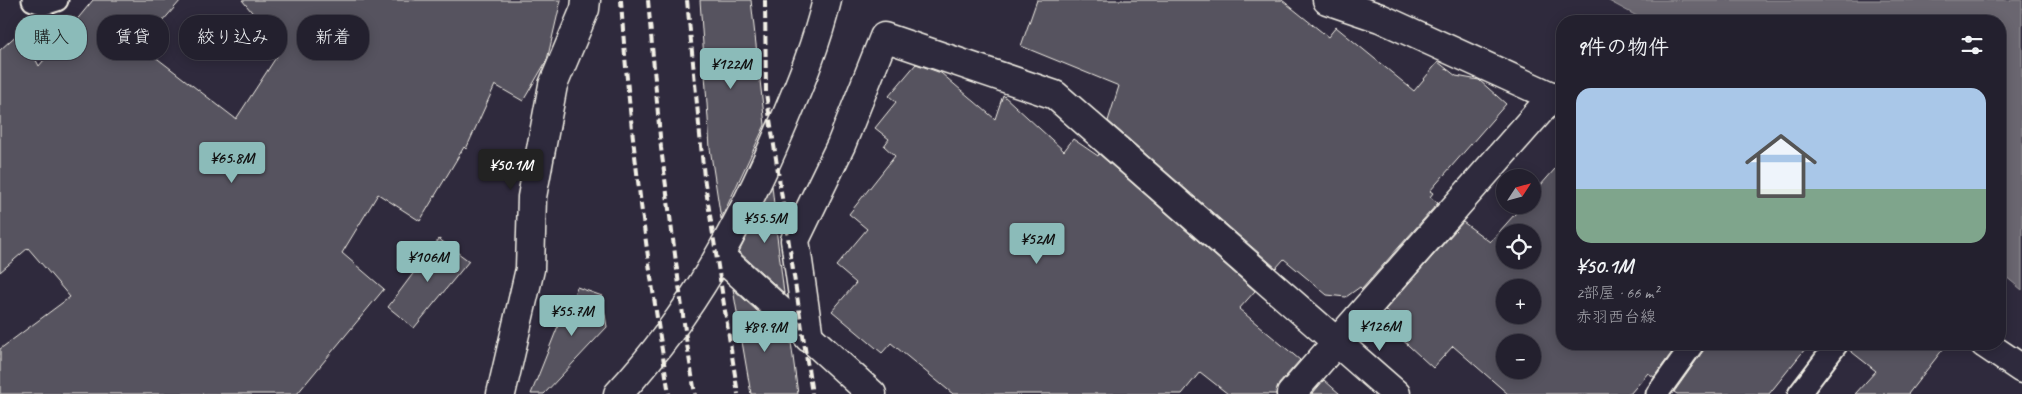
<!DOCTYPE html>
<html lang="ja">
<head>
<meta charset="utf-8">
<style>
  :root { --surface:#23202e; --page:#2f2d3a; --text:#f1f3f6; --muted:#a3a3aa; --line:#403e4a; --accent:#8bbbb9 }
  body { margin:0; font-family:Caveat,"Klee One",sans-serif; background:var(--page); color:var(--text); height:100vh; display:flex; flex-direction:column; font-size:19px; white-space:nowrap }
  * { box-sizing:border-box; margin:0 }
  p { font-size:16px; color:var(--muted) }
  .icon { flex:none; width:28px; height:28px; fill:none; stroke:currentColor; stroke-width:2; stroke-linecap:round; stroke-linejoin:round }
  .map { position:relative; flex:1; overflow:hidden }
  .details { position:absolute; left:1556px; top:15px; width:450px; height:335px; display:flex; flex-direction:column; background:var(--surface); border-radius:20px; box-shadow:0 2px 12px #0003,0 0 0 1px var(--line) }
  .details>* { flex:none }
  .guide { position:absolute; left:15px; top:15px; width:475px; height:45px; display:flex; gap:10px }
  .needle { width:32px; rotate:54deg }
  .fabs { position:absolute; left:1496px; top:169px; display:grid; gap:10px }
  .fabs a { display:grid; place-items:center; width:45px; height:45px; border-radius:50%; background:var(--surface); box-shadow:0 2px 12px #0003,0 0 0 1px var(--line); font-size:25px }
  .price { position:absolute; translate:-50% -42px; padding:0 11px; border-radius:5px; background:var(--accent); color:#111; font-size:16px; line-height:32px; filter:drop-shadow(0 1px 2px #0008) }
  .price::after { content:''; position:absolute; left:50%; top:30px; width:15px; height:11px; margin-left:-8px; background:inherit; clip-path:polygon(0 0,100% 0,50% 100%) }
  .price.current { background:#222; color:#fff }
  ul { padding:0; list-style:none }
  li { display:grid; align-content:center; gap:10px; height:265px; padding:0 20px }
  li+li { border-top:1px solid var(--line) }
  li span { display:grid; place-items:center; height:155px; border-radius:15px; color:#555 }
  li>.icon { margin-inline-start:auto }
  span .icon { width:90px; height:90px; fill:#fffc; stroke-width:1 }
  li b { font-size:21px }
  h2 { display:flex; justify-content:space-between; align-items:center; height:60px; padding:0 20px; font-size:21px }
  .tag { padding:0 18px; border-radius:20px; background:var(--surface); box-shadow:0 2px 12px #0003,0 0 0 1px var(--line); font-size:18px; line-height:45px }
  .tag.current { background:var(--accent); color:#111 }
  .map>svg:first-child { display:block }
  .water { fill:#6a6670; stroke:#a19ea0 }
  .building { fill:#56525f; stroke:#f4f1e8; fill-rule:evenodd }
  .lines { fill:none; stroke-linecap:round; stroke-linejoin:round }
  .lane-casing { stroke:#f4f1e8; stroke-width:25 }
  .street-casing { stroke:#f4f1e8; stroke-width:31 }
  .secondary-casing { stroke:#f4f1e8; stroke-width:31 }
  .lane { stroke:#2f2a3d; stroke-width:21 }
  .street { stroke:#2f2a3d; stroke-width:28 }
  .secondary { stroke:#2f2a3d; stroke-width:28 }
  .rail { stroke:#f4f1e8; stroke-width:4; stroke-dasharray:8 4; stroke-linecap:butt }
</style>
</head>
<body>
<div class="map">
<svg width="2022" height="394" viewBox="0 0 2022 394">
  <rect width="100%" height="100%" fill="#2f2a3d"/>
  <filter id="ink" filterUnits="userSpaceOnUse"><feTurbulence type="fractalNoise" baseFrequency=".02" numOctaves="2"/><feDisplacementMap in="SourceGraphic" scale="10" xChannelSelector="R" yChannelSelector="G"/><feConvolveMatrix kernelMatrix="1 2 1 2 8 2 1 2 1" color-interpolation-filters="sRGB"/></filter>
  <g filter="url(#ink)">
    <path class="water" d="M 1607,0 L 2022,0 L 2022,290 L 2000,272 L 2000,21 L 1646,21 Z"/>
    <g class="building">
      <path d="M 93,0 L 181,0 L 141,46 L 236,119 L 277,56 L 272,53 L 278,44 L 242,0 L 561,0 L 547,60 L 523,101 L 495,85 L 466,149 L 464,147 L 420,221 L 378,194 L 342,253 L 384,289 L 297,394 L 0,394 L 0,349 L 70,297 L 28,248 L 0,272 L 0,50 L 21,31 L 39,66 Z"/>
      <path d="M 700,0 L 751,0 L 765,125 L 721,219 L 710,148 Z"/>
      <path d="M 1037,0 L 1282,0 L 1328,37 L 1336,27 L 1414,91 L 1438,62 L 1456,76 L 1479,80 L 1506,104 L 1430,191 L 1433,193 L 1430,197 L 1438,203 L 1362,289 L 1360,287 L 1346,297 L 1327,295 L 1284,259 L 1276,268 L 1108,121 L 1119,86 L 1021,46 Z"/>
      <path d="M 916,64 L 941,73 L 995,119 L 1003,95 L 1064,151 L 1073,139 L 1098,156 L 1099,154 L 1255,291 L 1239,309 L 1300,360 L 1279,384 L 1276,394 L 1228,394 L 1200,372 L 1182,394 L 953,394 L 891,343 L 882,353 L 832,311 L 856,283 L 836,266 L 867,229 L 849,214 L 895,156 L 884,146 L 889,139 L 875,128 L 896,102 L 889,96 Z"/>
      <path d="M 1562,161 L 1562,344 L 1678,344 L 1654,377 L 1648,373 L 1630,394 L 1508,394 L 1453,346 L 1433,368 L 1397,335 L 1404,327 L 1385,310 L 1463,222 L 1490,242 L 1523,205 L 1532,205 L 1532,195 ZM 1505,232 L 1532,232 L 1532,260 L 1505,260 ZM 1505,288 L 1532,288 L 1532,315 L 1505,315 ZM 1505,342 L 1532,342 L 1532,370 L 1505,370 Z"/>
      <path d="M 772,186 L 775,213 L 774,212 L 784,293 L 739,252 Z"/>
      <path d="M 439,239 L 469,261 L 414,328 L 388,307 Z"/>
      <path d="M 577,287 L 602,296 L 607,327 L 544,394 L 531,394 L 560,321 L 562,323 Z"/>
      <path d="M 733,289 L 791,342 L 798,394 L 751,394 Z"/>
      <path d="M 1705,344 L 1809,344 L 1769,394 L 1677,394 L 1674,392 L 1703,351 Z"/>
      <path d="M 1849,344 L 1947,344 L 1908,394 L 1855,394 L 1876,371 L 1848,349 Z"/>
      <path d="M 1324,380 L 1340,394 L 1312,394 Z"/>
    </g>
    <g class="lines">
      <g class="lane-casing">
        <g id="lane">
          <path d="M 33,0 L 44,4 L 57,0"/>
          <path d="M 1657,394 L 1693,344"/>
          <path d="M 1799,394 L 1837,344"/>
        </g>
      </g>
      <g class="street-casing">
        <g id="street">
          <path d="M 1327,0 L 1380,18 L 1562,101"/>
          <path d="M 809,338 L 795,240 L 841,145 L 884,37 L 1055,95 L 1396,394"/>
          <path d="M 1985,344 L 2022,369"/>
          <path d="M 501,394 L 530,269 L 532,197 L 553,85 L 585,9 L 586,0"/>
          <path d="M 1291,394 L 1553,96"/>
        </g>
      </g>
      <g class="secondary-casing">
        <g id="secondary">
          <path d="M 720,256 L 872,394"/>
          <path d="M 618,394 C 692,315 741,224 783,124 C 800,84 817,43 827,0"/>
        </g>
      </g>
      <use href="#lane" class="lane"/>
      <use href="#street" class="street"/>
      <use href="#secondary" class="secondary"/>
      <g class="rail">
        <path d="M 621,0 C 629,132 648,264 669,394"/>
        <path d="M 648,0 L 661,148 L 686,338 L 695,394"/>
        <path d="M 687,0 L 704,177 L 738,394"/>
        <path d="M 765,0 L 766,93 L 812,394"/>
      </g>
    </g>
  </g>
</svg>
<div class="fabs">
<a><svg class="needle" viewBox="-14 -14 28 28"><path d="M0-13l5 13h-10z" fill="#e53935"/><path d="M0 13l5-13h-10z" fill="#a3a3aa"/></svg></a>
<a><svg class="icon" aria-label="locate" viewBox="0 0 24 24"><circle cx="12" cy="12" r="6"/><path d="M12 2v4M12 18v4M2 12h4M18 12h4"/></svg></a>
<a>+</a>
<a>−</a>
</div>
<b class="price" style="left:731px;top:90px">¥122M</b>
<b class="price" style="left:232px;top:184px">¥65.8M</b>
<b class="price current" style="left:511px;top:191px">¥50.1M</b>
<b class="price" style="left:765px;top:244px">¥55.5M</b>
<b class="price" style="left:1037px;top:265px">¥52M</b>
<b class="price" style="left:428px;top:283px">¥106M</b>
<b class="price" style="left:572px;top:337px">¥55.7M</b>
<b class="price" style="left:1380px;top:352px">¥126M</b>
<b class="price" style="left:765px;top:353px">¥89.9M</b>
<div class="guide">
<a class="tag current">購入</a>
<a class="tag">賃貸</a>
<a class="tag">絞り込み</a>
<a class="tag">新着</a>
</div>
<section class="details">
<h2>9件の物件<svg class="icon" aria-label="filters" viewBox="0 0 24 24"><path d="M4 7h16M4 17h16"/><circle cx="9" cy="7" r="2"/><circle cx="15" cy="17" r="2"/></svg></h2>
<ul>
<li><span style="background:linear-gradient(#a9c7e8 65%,#7fa58c 0)"><svg class="icon" aria-label="home" viewBox="0 0 24 24"><path d="M3 11l9-7 9 7M6 9v11h12V9"/></svg></span><div><b>¥50.1M</b><p>2部屋 · 66 m²</p><p>赤羽西台線</p></div></li>
</ul>
</section>
</div>
</body>
</html>
